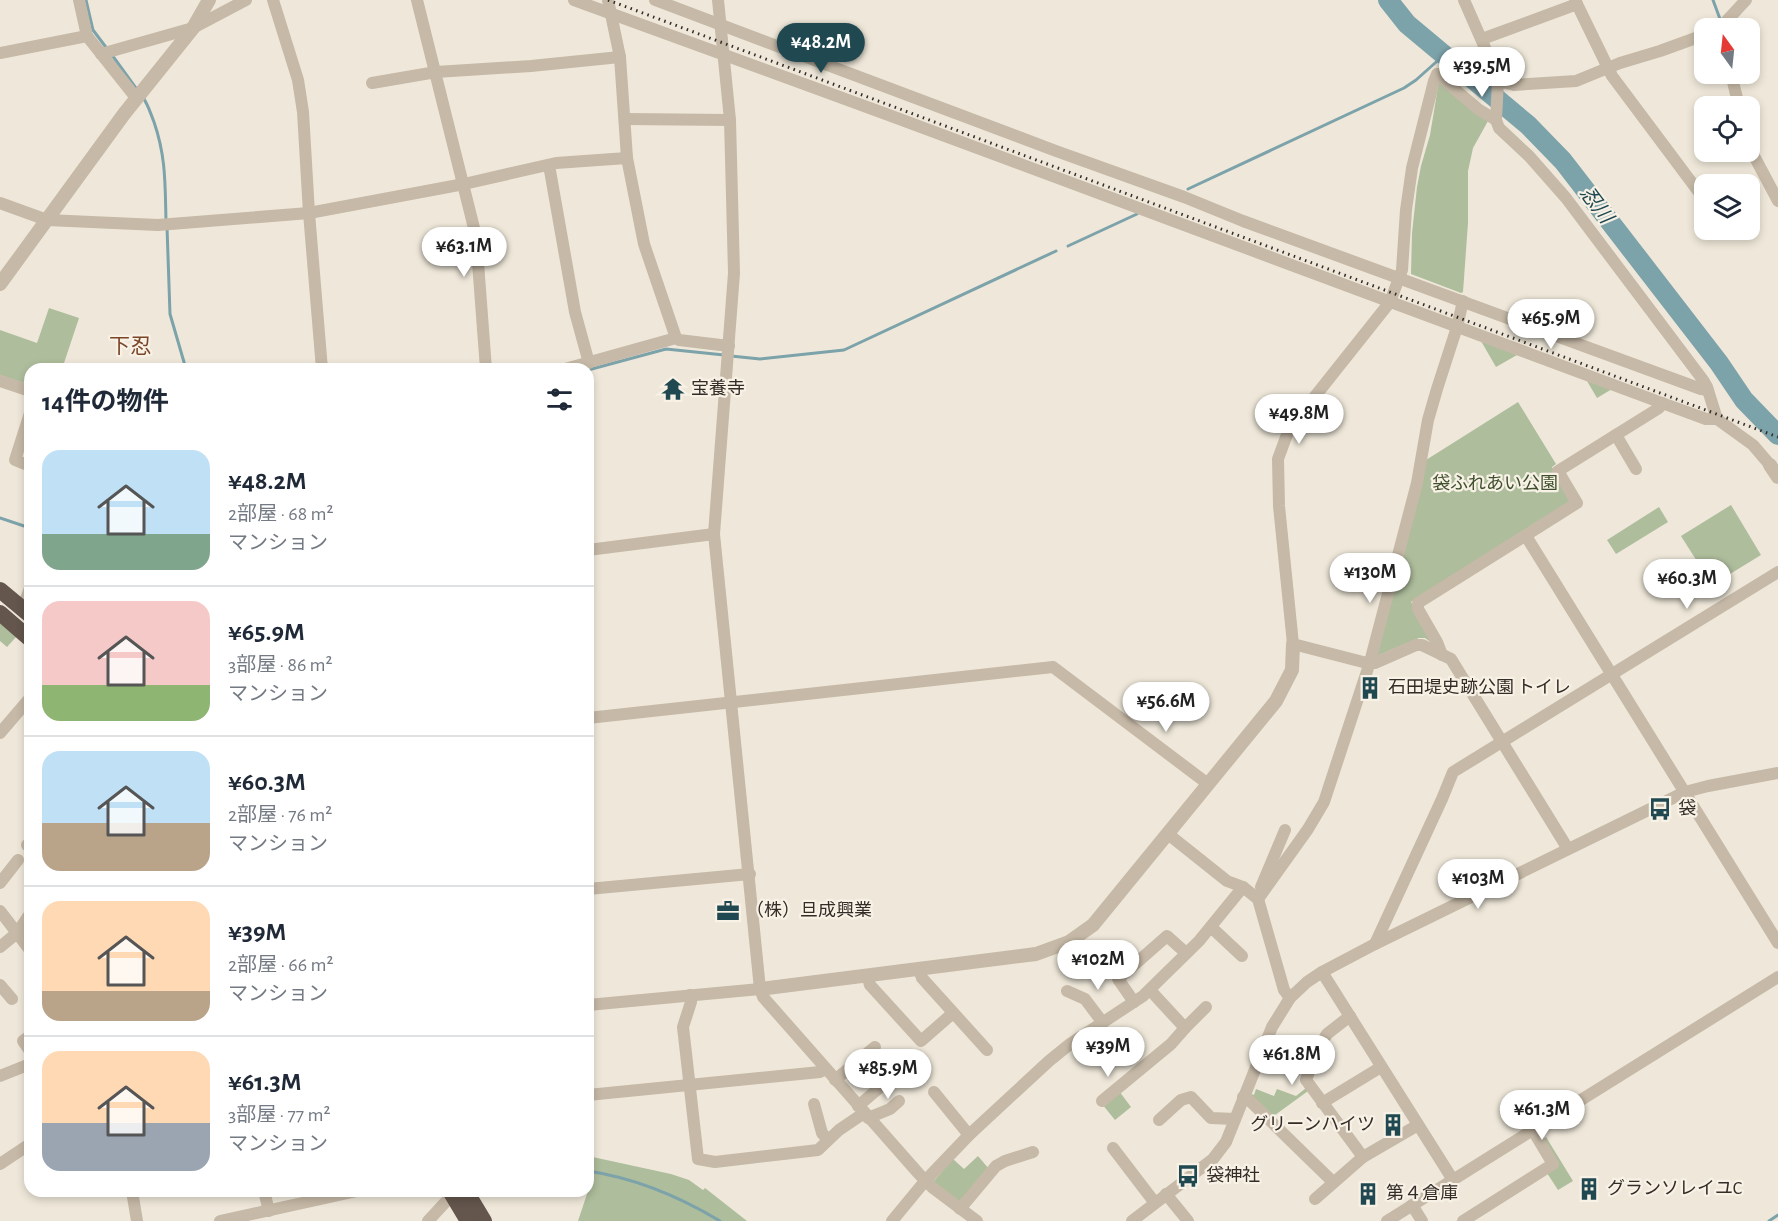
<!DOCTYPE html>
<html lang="ja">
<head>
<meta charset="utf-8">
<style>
  :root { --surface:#fff; --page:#f2f2f3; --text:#1f2937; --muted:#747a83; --line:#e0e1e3; --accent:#204851 }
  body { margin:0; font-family:"Alegreya Sans","Noto Sans JP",sans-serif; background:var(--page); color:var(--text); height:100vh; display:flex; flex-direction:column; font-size:22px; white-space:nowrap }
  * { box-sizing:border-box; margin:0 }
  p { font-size:20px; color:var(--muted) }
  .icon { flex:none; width:33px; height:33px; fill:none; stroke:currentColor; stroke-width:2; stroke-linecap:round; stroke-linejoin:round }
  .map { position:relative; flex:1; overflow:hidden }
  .drawer { position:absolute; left:24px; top:363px; width:570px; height:834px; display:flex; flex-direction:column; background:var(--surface); border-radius:18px; box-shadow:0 3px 9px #0003 }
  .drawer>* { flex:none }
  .needle { width:39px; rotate:345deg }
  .buttons { position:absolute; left:1694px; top:18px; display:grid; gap:12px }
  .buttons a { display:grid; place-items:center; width:66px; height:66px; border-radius:12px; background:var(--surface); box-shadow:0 3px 9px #0003; font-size:30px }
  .price { position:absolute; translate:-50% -51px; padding:0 14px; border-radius:21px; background:#fff; color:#222; font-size:20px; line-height:39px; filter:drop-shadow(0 2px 3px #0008) }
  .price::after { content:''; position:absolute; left:50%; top:36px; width:18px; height:14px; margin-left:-9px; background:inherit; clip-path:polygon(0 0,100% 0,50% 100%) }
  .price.active { background:var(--accent); color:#fff }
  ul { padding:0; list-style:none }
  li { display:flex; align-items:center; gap:18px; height:150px; padding:0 18px }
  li+li { border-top:2px solid var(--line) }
  li span { display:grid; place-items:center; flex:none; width:168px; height:120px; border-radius:18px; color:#555 }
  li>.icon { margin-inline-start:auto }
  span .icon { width:72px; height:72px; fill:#fffc; stroke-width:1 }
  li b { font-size:26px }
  h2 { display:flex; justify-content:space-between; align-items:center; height:72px; padding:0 18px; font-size:26px }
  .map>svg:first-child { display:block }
  .green { fill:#aebd9c }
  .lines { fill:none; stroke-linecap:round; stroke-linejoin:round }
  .stream { stroke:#7ca2aa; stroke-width:3 }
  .river { stroke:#7ca2aa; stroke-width:20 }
  .minor { stroke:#c6b9a7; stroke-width:12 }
  .tertiary { stroke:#c6b9a7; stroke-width:14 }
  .trunk { stroke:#64564c; stroke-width:16 }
  .rail { stroke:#332c27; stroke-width:3; stroke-dasharray:1.5 4.5; stroke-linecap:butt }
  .labels { text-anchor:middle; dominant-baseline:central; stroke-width:4.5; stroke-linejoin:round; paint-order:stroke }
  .poi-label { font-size:18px; fill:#332c27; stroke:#f7f1e6; text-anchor:start }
  .park-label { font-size:18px; fill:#3f4f2d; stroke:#f7f1e6 }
  .water-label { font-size:20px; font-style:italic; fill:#204851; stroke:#f7f1e6 }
  .quarter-label { font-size:21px; fill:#7b4527; stroke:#f7f1e6 }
</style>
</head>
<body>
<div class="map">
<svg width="1778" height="1221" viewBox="0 0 1778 1221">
  <rect width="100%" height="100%" fill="#efe8da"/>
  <g class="green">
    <path d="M 1439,81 L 1488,121 L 1473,148 L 1468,171 L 1468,223 L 1463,292 L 1461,293 L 1411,274 L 1412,233 L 1417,187 L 1421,166 L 1430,135 Z"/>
    <path d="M 49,308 L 79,318 L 62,369 L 30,369 L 30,385 L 0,375 L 0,330 L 37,343 Z"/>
    <path d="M 1481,341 L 1517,355 L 1496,367 Z"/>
    <path d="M 1587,381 L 1612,389 L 1597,398 Z"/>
    <path d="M 1518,402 L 1556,464 L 1552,467 L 1572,499 L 1571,504 L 1411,602 L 1434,640 L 1433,644 L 1425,638 L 1419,638 L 1374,657 L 1426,460 Z"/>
    <path d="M 1731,505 L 1761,555 L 1712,585 L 1681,536 Z"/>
    <path d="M 1659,507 L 1668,522 L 1616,554 L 1607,540 Z"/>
    <path d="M 0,623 L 17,636 L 7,647 L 0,641 Z"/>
    <path d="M 1306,1088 L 1308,1091 L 1271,1118 L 1250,1093 L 1254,1095 L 1256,1089 L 1274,1096 L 1277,1089 L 1296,1096 Z"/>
    <path d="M 1119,1091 L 1131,1107 L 1115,1120 L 1102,1104 Z"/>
    <path d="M 1546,1137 L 1573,1181 L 1558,1190 L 1547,1173 L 1559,1165 L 1543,1139 Z"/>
    <path d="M 588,1156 L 671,1174 L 689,1180 L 703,1190 L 705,1188 L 747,1221 L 578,1221 L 591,1182 L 588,1181 Z"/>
    <path d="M 978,1156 L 989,1169 L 958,1203 L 933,1182 L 953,1159 L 964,1169 Z"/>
  </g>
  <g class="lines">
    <g class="stream">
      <path d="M 86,0 L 93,30 L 108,50"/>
      <path d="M 1713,0 L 1720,19"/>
      <path d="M 112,55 L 138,91"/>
      <path d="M 142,96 C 148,104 150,112 154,122 C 166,157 165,183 166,220"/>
      <path d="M 1749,126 L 1752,139"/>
      <path d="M 1188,189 L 1404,88 L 1416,80 L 1444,55"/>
      <path d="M 167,227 L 170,314 L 186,369"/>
      <path d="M 1068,246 L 1137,214"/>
      <path d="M 731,356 L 760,359 L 844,350 L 1056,251"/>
      <path d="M 588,370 L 666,349 L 724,355"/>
      <path d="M 0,518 L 30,528"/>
      <path d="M 588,1171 C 635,1178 680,1197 720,1221"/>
      <path d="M 1769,1221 L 1778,1215"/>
    </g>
    <path class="river" d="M 1388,0 L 1407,24 L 1528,125 L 1563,161 L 1719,363 L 1744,400 L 1778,435"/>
    <g class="minor">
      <path d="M 79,0 L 87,36 L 137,99"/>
      <path d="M 273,0 L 298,80 L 303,112 L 309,213 L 322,369"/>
      <path d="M 417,0 L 476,236 L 486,369"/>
      <path d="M 574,0 L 886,114 L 1662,403 L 1706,419 L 1717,419"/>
      <path d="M 608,0 L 620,57 L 627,158 L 644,244 L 676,338 L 679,340 L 729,346"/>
      <path d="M 655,0 L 1056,151 L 1184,197 L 1243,221 L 1701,389 L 1708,390"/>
      <path d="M 718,0 L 730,120 L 734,273 L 714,534 L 760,989 L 763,997 L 919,1174 L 933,1188 L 977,1221"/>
      <path d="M 1464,0 L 1496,73 L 1498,81 L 1496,120 L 1499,128 L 1529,156 L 1566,198 L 1703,380 L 1707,387 L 1717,419 L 1753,445 L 1770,465"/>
      <path d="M 1575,0 L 1612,76 L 1704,199"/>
      <path d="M 1720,28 L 1746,0"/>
      <path d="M 1482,39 L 1577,4"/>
      <path d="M 0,53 L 87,36"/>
      <path d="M 101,54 L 193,28 L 246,0"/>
      <path d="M 1731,74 L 1739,106"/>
      <path d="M 1498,81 L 1514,85 L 1576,81 L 1620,63 L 1660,51 L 1704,35"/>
      <path d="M 372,83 L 436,72 L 531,66 L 620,57"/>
      <path d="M 625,119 L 730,120"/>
      <path d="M 1496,120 L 1478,109 L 1437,74 L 1434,81 L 1412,168 L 1406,210 L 1402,270 L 1390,302 L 1289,429 L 1278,459 L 1279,506 L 1293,644 L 1363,662 L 1375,663 L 1416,645 L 1422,645 L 1451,659 L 1568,849"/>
      <path d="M 1749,142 L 1753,154 L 1778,201"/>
      <path d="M 549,165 L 575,312 L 589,363"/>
      <path d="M 0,203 L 47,220 L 158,225 L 309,213 L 464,184 L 556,163 L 627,158"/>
      <path d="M 565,369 L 676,338"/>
      <path d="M 0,381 L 30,391"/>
      <path d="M 30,413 L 15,460 L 30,466"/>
      <path d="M 1616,435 L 1636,469"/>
      <path d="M 1526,536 L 1778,943"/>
      <path d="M 588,550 L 714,534"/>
      <path d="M 23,607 L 30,588"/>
      <path d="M 1442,655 L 1437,642 L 1418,609 L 1418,603 L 1577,503 L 1558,471 L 1659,408 L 1662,403"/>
      <path d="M 588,718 L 1053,667 L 1208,784"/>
      <path d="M 0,733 L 30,698"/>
      <path d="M 1168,834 L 1227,881 L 1243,887 L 1258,899 L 1284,990 L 1290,998"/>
      <path d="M 27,845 L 30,848"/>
      <path d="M 0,883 L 18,860"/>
      <path d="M 1261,887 L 1285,830"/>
      <path d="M 588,889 L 750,874"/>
      <path d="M 1258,899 L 1308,829 L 1324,802 L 1370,662 L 1417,483 L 1428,420 L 1437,389 L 1457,327 L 1463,301"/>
      <path d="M 0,911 L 30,950"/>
      <path d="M 1211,927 L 1242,956"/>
      <path d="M 1375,944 L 1442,799 L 1453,772 L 1778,572"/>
      <path d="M 0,947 L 17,933 L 30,914"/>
      <path d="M 919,969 L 922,978 L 987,1050"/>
      <path d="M 1322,972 L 1453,1180"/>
      <path d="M 867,975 L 870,985 L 921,1041 L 953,1013"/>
      <path d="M 0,985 L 12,999"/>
      <path d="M 1067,991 L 1085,999 L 1103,1023"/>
      <path d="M 690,995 L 691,1002 L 683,1027 L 698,1159 L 715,1162 L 818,1150 L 839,1130 L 864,1113"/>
      <path d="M 1134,1002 L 1118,979 L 1167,936 L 1186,953"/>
      <path d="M 588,1005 L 760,989"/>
      <path d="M 1350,1016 L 1327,1034 L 1317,1050 L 1306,1080 L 1363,1157"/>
      <path d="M 1185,1028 L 1206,1007"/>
      <path d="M 30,1036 L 23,1041 L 30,1051"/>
      <path d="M 0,1076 L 30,1064"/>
      <path d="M 835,1080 L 875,1047"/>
      <path d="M 934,1092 L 969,1135"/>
      <path d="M 588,1095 L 820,1072 L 826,1069"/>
      <path d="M 1243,1097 L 1250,1101 L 1333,1182"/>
      <path d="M 1102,1101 L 1171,1044 L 1185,1028 L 1150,990"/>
      <path d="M 1322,1103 L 1381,1067"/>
      <path d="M 814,1104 L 822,1133 L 828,1140"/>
      <path d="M 858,1106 L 898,1072"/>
      <path d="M 868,1118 L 890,1109 L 899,1101"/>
      <path d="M 1159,1120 L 1181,1100 L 1191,1097 L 1211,1118 L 1235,1119"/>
      <path d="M 1113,1148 L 1155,1203"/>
      <path d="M 0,1164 L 30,1144"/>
      <path d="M 132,1191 L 137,1221"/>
      <path d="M 264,1191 L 269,1211"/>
      <path d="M 1166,1194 L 1188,1221"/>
      <path d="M 1315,1199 L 1363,1157 L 1418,1125"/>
      <path d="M 1412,1205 L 1422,1221"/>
      <path d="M 960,1209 L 996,1166 L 1005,1161 L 1033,1152"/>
      <path d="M 220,1221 L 357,1191"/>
      <path d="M 428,1221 L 452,1195"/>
      <path d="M 892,1221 L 925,1181 L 969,1135 L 1049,1061 L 1070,1044 L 1143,996 L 1199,941 L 1243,887"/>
      <path d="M 1132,1221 L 1213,1159 L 1226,1142 L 1272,1027 L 1290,998 L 1307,982 L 1322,972 L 1375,944 L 1685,792 L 1708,786 L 1778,773"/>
      <path d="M 1387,1221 L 1778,977"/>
      <path d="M 1463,1221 L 1553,1164 L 1532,1129"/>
    </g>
    <g class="tertiary">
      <path d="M 0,284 L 124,114 L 193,28 L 209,0"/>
      <path d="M 1770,465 L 1778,477"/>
      <path d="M 760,989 L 1036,954 L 1069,942 L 1093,925 L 1276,701 L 1292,670 L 1293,644"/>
    </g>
    <g class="trunk">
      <path d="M 0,590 L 30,615"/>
      <path d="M 0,613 L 30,639"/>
      <path d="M 450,1191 L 468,1221"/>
      <path d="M 466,1191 L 484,1221"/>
    </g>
    <path class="rail" d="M 608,0 L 1778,437"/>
  </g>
  <defs>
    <g id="temple-bare" transform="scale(1.8)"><path d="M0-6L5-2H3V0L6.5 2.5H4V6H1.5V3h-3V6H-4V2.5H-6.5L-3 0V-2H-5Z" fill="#204851" stroke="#f7f1e6" stroke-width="2.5" paint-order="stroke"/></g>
    <g id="building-bare" transform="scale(1.8)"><path d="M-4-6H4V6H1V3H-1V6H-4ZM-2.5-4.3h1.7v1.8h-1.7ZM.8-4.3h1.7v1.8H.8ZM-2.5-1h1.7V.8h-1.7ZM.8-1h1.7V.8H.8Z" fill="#204851" stroke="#f7f1e6" stroke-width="2.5" paint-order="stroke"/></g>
    <g id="bus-bare" transform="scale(1.8)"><path d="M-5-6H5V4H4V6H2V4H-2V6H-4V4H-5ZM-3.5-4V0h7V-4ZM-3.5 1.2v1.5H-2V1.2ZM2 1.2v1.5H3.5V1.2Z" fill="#204851" stroke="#f7f1e6" stroke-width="2.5" paint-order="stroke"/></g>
    <g id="office-bare" transform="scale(1.8)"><path d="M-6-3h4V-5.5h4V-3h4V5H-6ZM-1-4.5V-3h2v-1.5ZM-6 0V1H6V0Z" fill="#204851" stroke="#f7f1e6" stroke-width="2.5" paint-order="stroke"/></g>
  </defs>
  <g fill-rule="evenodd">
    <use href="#temple-bare" x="673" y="389"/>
    <use href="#building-bare" x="1370" y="688"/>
    <use href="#bus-bare" x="1660" y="809"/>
    <use href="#office-bare" x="728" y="911"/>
    <use href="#building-bare" x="1393" y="1125"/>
    <use href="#bus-bare" x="1188" y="1176"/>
    <use href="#building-bare" x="1589" y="1189"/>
    <use href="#building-bare" x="1368" y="1194"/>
  </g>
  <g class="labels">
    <g class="poi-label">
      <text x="691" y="389">宝養寺</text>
      <text x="1388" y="688">石田堤史跡公園 トイレ</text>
      <text x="1678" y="809">袋</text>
      <text x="746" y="911">（株）旦成興業</text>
      <text x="1375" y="1125" text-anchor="end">グリーンハイツ</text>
      <text x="1206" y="1176">袋神社</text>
      <text x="1607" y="1189">グランソレイユC</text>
      <text x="1386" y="1194">第４倉庫</text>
    </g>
    <g class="park-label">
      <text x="1495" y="484">袋ふれあい公園</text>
    </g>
    <g class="water-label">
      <text transform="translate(1596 205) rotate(53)">忍川</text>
    </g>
    <g class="quarter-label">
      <text x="130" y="346">下忍</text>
    </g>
  </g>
</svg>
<div class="buttons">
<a><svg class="needle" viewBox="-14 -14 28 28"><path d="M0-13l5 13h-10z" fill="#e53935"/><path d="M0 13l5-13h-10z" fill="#747a83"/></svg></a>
<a><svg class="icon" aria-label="locate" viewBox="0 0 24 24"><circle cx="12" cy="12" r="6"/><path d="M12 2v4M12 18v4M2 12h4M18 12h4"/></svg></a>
<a><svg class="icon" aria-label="layers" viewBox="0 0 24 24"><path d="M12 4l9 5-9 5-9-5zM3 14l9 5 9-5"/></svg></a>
</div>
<b class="price active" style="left:821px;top:74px">¥48.2M</b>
<b class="price" style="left:1482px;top:98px">¥39.5M</b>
<b class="price" style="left:464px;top:278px">¥63.1M</b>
<b class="price" style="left:1551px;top:350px">¥65.9M</b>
<b class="price" style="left:1299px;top:445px">¥49.8M</b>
<b class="price" style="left:1370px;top:604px">¥130M</b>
<b class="price" style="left:1687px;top:610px">¥60.3M</b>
<b class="price" style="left:1166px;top:733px">¥56.6M</b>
<b class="price" style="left:1478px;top:910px">¥103M</b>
<b class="price" style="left:1098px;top:991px">¥102M</b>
<b class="price" style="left:1108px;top:1078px">¥39M</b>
<b class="price" style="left:1292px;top:1086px">¥61.8M</b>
<b class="price" style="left:888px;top:1100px">¥85.9M</b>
<b class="price" style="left:1542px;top:1141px">¥61.3M</b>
<section class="drawer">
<h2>14件の物件<svg class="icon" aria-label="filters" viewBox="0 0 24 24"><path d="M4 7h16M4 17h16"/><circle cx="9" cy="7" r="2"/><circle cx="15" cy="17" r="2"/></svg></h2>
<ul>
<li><span style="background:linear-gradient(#bfe0f5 70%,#7fa58c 0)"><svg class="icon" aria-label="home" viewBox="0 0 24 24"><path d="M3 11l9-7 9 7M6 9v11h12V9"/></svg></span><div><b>¥48.2M</b><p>2部屋 · 68 m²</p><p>マンション</p></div></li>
<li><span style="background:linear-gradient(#f6c9c9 70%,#8fb573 0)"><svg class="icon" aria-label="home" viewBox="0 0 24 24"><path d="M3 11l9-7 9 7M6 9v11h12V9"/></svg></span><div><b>¥65.9M</b><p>3部屋 · 86 m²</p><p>マンション</p></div></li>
<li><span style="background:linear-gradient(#bfe0f5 60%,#b9a48a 0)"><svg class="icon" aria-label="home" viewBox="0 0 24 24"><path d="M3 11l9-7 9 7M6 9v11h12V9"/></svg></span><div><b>¥60.3M</b><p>2部屋 · 76 m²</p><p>マンション</p></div></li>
<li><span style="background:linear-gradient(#ffd9b3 75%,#b9a48a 0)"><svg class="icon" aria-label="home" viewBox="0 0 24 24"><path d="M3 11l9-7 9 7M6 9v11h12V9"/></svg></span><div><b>¥39M</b><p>2部屋 · 66 m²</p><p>マンション</p></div></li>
<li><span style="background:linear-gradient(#ffd9b3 60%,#9aa5b1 0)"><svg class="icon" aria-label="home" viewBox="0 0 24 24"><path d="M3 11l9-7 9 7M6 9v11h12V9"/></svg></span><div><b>¥61.3M</b><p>3部屋 · 77 m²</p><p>マンション</p></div></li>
</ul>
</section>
</div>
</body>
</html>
